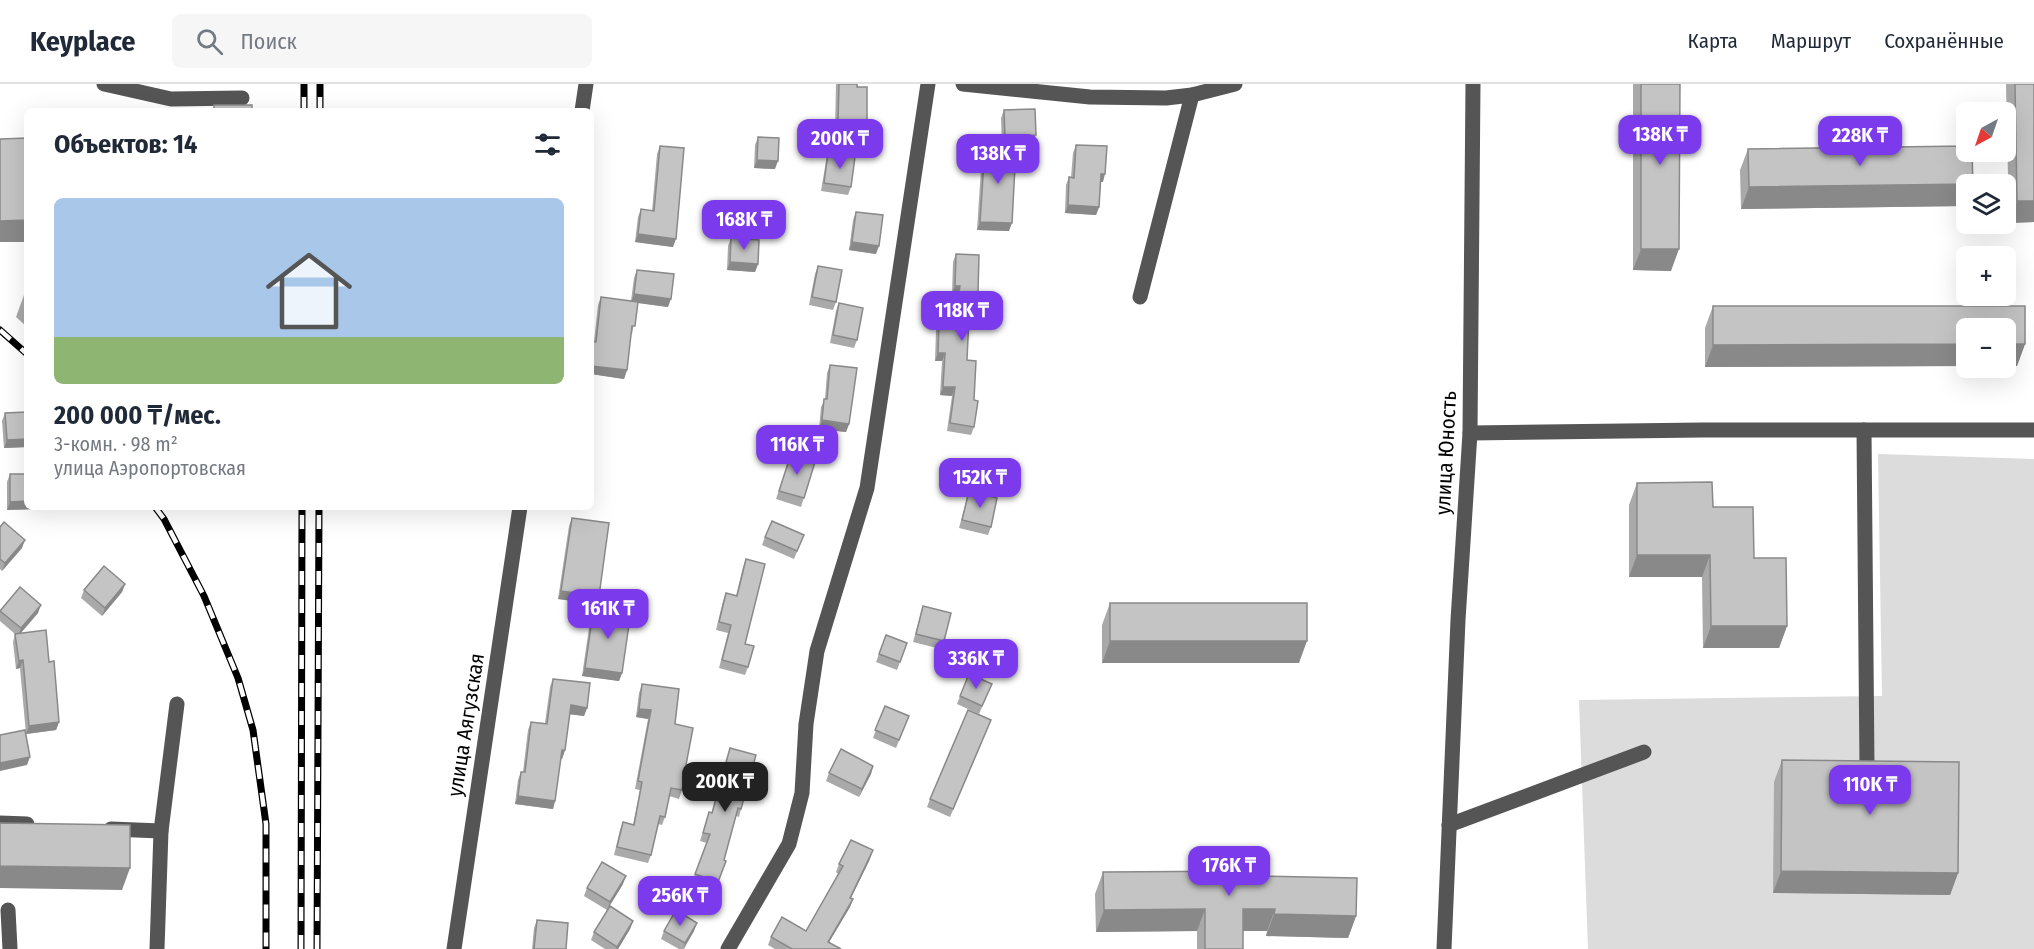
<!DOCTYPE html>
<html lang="ru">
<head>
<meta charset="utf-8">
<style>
  :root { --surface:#fff; --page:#f6f6f7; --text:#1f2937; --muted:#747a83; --line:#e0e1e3; --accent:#7c3aed }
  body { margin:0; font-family:"Fira Sans Condensed",sans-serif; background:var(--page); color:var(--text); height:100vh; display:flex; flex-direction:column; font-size:22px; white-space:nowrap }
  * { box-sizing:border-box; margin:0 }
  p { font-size:20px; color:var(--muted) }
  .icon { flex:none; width:33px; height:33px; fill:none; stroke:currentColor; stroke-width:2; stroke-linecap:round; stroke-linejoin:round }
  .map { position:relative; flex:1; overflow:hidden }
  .panel { position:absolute; left:24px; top:24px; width:570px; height:402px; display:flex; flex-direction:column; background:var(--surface); border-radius:9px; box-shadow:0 6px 24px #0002 }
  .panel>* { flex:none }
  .needle { width:39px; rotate:220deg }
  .tools { position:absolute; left:1956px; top:18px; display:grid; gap:12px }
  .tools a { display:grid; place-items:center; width:60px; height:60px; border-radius:9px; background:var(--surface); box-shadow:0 6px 24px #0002; font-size:30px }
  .price { position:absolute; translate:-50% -51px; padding:0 14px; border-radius:12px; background:var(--accent); color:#fff; font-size:20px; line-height:39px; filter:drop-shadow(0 2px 3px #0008) }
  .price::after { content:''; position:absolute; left:50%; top:36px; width:18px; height:14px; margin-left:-9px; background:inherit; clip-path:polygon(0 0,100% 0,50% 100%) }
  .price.current { background:#222; color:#fff }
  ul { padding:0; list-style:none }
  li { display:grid; align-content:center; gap:12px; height:318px; padding:0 30px }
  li+li { border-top:2px solid var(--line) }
  li span { display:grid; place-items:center; height:186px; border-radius:9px; color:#555 }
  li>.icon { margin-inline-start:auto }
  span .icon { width:108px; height:108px; fill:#fffc; stroke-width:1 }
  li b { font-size:26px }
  h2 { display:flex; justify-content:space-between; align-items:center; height:72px; padding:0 30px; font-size:26px }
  header { display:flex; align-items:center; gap:36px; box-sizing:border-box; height:84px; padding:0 30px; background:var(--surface); border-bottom:2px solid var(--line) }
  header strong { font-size:28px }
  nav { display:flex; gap:33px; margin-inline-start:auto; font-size:21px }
  .search { width:420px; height:54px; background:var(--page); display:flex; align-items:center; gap:15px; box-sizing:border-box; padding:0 21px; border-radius:9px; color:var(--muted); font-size:22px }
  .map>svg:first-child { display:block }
  .green { fill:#dcdcdc }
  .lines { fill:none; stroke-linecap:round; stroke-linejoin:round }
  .minor { stroke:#555; stroke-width:15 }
  .rail-casing { stroke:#000; stroke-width:7 }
  .rail { stroke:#fff; stroke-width:4.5; stroke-dasharray:14; stroke-linecap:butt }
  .wall { fill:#a9a9a9 }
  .shaded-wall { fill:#898989 }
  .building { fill:#c4c4c4; stroke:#898989; stroke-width:1.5 }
  .labels { text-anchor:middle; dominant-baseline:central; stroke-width:4.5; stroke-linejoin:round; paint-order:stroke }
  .street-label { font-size:21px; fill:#000; stroke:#fff }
</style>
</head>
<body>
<header>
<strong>Keyplace</strong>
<div class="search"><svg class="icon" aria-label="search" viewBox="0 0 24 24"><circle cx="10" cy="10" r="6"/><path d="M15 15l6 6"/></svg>Поиск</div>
<nav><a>Карта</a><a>Маршрут</a><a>Сохранённые</a></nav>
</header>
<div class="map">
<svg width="2034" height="865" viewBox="0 0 2034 865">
  <rect width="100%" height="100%" fill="#fff"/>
  <path class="green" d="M 1878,370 L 2034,375 L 2034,865 L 1588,865 L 1579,616 L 1882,612 Z"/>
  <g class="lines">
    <g class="minor">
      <path d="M 104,0 L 171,15 L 242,14"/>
      <path d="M 963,0 L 1090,13 L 1166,14 L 1192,11 L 1235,0"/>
      <path d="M 582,27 L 586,0"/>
      <path d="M 1140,213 L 1192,11"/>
      <path d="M 1864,346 L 1867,684"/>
      <path d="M 1470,349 L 1702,346 L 2034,346"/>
      <path d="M 0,739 L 27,740"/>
      <path d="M 1449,741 L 1644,668"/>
      <path d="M 111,745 L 161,747 L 177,620"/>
      <path d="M 8,826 L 10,865"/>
      <path d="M 157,865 L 161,747"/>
      <path d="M 454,865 L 520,423"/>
      <path d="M 728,865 L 789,760 L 802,709 L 806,640 L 817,567 L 867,404 L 928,0"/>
      <path d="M 1444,865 L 1458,536 L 1470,349 L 1473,0"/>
    </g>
    <g class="rail-casing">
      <g id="rail">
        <path d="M 304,27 L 304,0"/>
        <path d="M 320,27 L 320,0"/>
        <path d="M 0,246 L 27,270"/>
        <path d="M 155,423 L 164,435 L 204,512 L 238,594 L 253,646 L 266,740 L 266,865"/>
        <path d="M 301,865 L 302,423"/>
        <path d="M 317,865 L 319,423"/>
      </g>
    </g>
    <use href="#rail" class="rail"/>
  </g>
  <g class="wall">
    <path d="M 836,0 L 857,0 L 864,47 L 835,47 Z"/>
    <path d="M 1633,0 L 1680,0 L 1671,187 L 1633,186 Z"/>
    <path d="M 2006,0 L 2034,0 L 2034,138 L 2009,139 Z"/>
    <path d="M 1004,26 L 1033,59 L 1002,61 L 1001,34 Z"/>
    <path d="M 758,53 L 775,85 L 754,84 L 755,61 Z"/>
    <path d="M 1076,61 L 1103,98 L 1101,98 L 1099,123 L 1096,131 L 1065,129 L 1066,101 L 1069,93 L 1071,93 L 1073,69 Z"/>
    <path d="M 660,62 L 673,163 L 635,158 L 638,133 L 641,125 L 652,127 L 657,70 Z"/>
    <path d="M 985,62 L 1009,147 L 977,146 L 982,70 Z"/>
    <path d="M 1748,65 L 1973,100 L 1966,100 L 1965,122 L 1741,125 L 1740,86 Z"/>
    <path d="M 828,69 L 851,103 L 848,111 L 821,107 L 826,77 Z"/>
    <path d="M 856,128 L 876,170 L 849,166 L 853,136 Z"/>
    <path d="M 731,154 L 758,180 L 755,188 L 727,186 L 728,162 Z"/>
    <path d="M 956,170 L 978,208 L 980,235 L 977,243 L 968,242 L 967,276 L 974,316 L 974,343 L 971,351 L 947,347 L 952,312 L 940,311 L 942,277 L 935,277 L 936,246 L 939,238 L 953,239 L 957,210 L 952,210 L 953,178 Z"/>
    <path d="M 818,182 L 836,218 L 833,226 L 809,221 L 815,190 Z"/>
    <path d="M 637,186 L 668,223 L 638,219 L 632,250 L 631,250 L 627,286 L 624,295 L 591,290 L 591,261 L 593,257 L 594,257 L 598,221 L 601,213 L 631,217 L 634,194 Z"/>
    <path d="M 27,209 L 27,243 L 16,233 L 24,211 Z"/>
    <path d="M 839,219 L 857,256 L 854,264 L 830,259 L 836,227 Z"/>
    <path d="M 1713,222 L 2025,222 L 2025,260 L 2017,282 L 2006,282 L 2006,244 L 1966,244 L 1966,282 L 1705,283 L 1705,244 Z"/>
    <path d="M 830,281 L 849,340 L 846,348 L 819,345 L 821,323 L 825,315 L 827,289 Z"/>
    <path d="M 27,328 L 27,363 L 4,364 L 2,337 L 5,329 Z"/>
    <path d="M 815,378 L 801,423 L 776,415 L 788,379 Z"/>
    <path d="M 10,390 L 38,425 L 7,426 L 7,398 Z"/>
    <path d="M 1637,399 L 1713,423 L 1754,474 L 1787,542 L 1779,564 L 1703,564 L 1702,493 L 1629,493 L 1629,421 Z"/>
    <path d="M 969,407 L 991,443 L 988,451 L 959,444 Z"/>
    <path d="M 572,434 L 599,512 L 596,520 L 558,515 L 569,442 Z"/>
    <path d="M 0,443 L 22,464 L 2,487 L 0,485 Z"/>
    <path d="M 804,451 L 794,475 L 762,461 L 765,453 Z"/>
    <path d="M 746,475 L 745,560 L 748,583 L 745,591 L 719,584 L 728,549 L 716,546 L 723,517 L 726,509 L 736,512 L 743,483 Z"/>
    <path d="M 125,500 L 122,508 L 102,532 L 81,514 L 84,506 Z"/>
    <path d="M 1110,519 L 1299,579 L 1102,579 L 1102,541 Z"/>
    <path d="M 594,522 L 622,589 L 619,597 L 582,592 L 591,530 Z"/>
    <path d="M 923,522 L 944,557 L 941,565 L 913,558 Z"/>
    <path d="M 0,527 L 38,529 L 21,549 L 49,578 L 59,638 L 56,646 L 26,650 L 20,584 L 16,585 L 13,558 L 15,550 L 0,537 Z"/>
    <path d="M 886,551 L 907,559 L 897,586 L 876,578 Z"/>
    <path d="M 553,595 L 587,624 L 584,632 L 569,630 L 565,666 L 562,675 L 561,674 L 555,717 L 553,725 L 515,720 L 518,696 L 521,688 L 523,688 L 528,646 L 531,638 L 545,639 L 550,603 Z"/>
    <path d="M 642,600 L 675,640 L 686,681 L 682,706 L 679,715 L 669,712 L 665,733 L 662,741 L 658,740 L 651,771 L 648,779 L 614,771 L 620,746 L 623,738 L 633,741 L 640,706 L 635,705 L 648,635 L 636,633 L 639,609 Z"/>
    <path d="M 992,600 L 979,630 L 957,620 L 960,612 Z"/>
    <path d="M 885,622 L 909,632 L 896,664 L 873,654 Z"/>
    <path d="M 988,644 L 950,733 L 927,723 L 930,715 Z"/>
    <path d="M 730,664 L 741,725 L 739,733 L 736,732 L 724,776 L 726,777 L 715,807 L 692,798 L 707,759 L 700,757 L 709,728 L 712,729 Z"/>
    <path d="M 1782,676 L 1958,789 L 1950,811 L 1773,809 L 1774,698 Z"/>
    <path d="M 873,682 L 871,690 L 859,713 L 826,697 L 829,689 Z"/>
    <path d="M 870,775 L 851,814 L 853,815 L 850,823 L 829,858 L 841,865 L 775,865 L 768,861 L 771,853 L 806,847 L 838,790 L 836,788 L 839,780 Z"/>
    <path d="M 1103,788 L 1257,792 L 1356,832 L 1348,854 L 1266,852 L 1267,847 L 1243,847 L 1243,865 L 1197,865 L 1197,847 L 1096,848 L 1095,810 Z"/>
    <path d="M 623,800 L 607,826 L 584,812 L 587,804 Z"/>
    <path d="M 537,836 L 566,865 L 532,865 L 534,844 Z"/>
    <path d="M 633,837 L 630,845 L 618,865 L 605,865 L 591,856 L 594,848 Z"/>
    <path d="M 664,847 L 694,847 L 684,865 L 679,865 L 661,855 Z"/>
  </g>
  <g class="shaded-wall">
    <path d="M 838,38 L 867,39 L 864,47 L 835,47 Z"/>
    <path d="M 1036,51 L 1033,59 L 1002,61 L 1005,53 Z"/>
    <path d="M 757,76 L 778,77 L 775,85 L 754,84 Z"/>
    <path d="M 1101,90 L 1105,90 L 1103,98 L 1098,98 Z"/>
    <path d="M 1966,100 L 1966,117 L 1965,122 L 1741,125 L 1749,103 L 1973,100 Z"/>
    <path d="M 2017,117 L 2034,117 L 2034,138 L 2009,139 Z"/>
    <path d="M 1068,121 L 1099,123 L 1096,131 L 1065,129 Z"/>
    <path d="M 27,136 L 27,158 L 0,158 L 0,137 Z"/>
    <path d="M 980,138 L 1012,139 L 1009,147 L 977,146 Z"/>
    <path d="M 638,150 L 676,155 L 673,163 L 635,158 Z"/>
    <path d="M 852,158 L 879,162 L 876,170 L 849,166 Z"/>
    <path d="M 1641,165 L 1679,165 L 1671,187 L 1633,186 Z"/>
    <path d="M 730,178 L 758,180 L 755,188 L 727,186 Z"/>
    <path d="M 955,202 L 960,202 L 957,210 L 952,210 Z"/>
    <path d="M 634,210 L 671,215 L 668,223 L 631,218 Z"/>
    <path d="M 1966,260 L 1966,282 L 1705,283 L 1713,261 Z"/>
    <path d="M 2006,260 L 2025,260 L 2017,282 L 2006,282 Z"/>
    <path d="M 938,269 L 945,269 L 942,277 L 935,277 Z"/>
    <path d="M 591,282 L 627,286 L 624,295 L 591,290 Z"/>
    <path d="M 943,303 L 955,303 L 952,312 L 940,311 Z"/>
    <path d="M 822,336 L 849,340 L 846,348 L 819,345 Z"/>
    <path d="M 27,355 L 27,363 L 4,364 L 7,356 Z"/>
    <path d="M 27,417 L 27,423 L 39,423 L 38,425 L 7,426 L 10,418 Z"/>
    <path d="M 25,456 L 22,464 L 2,487 L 5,479 Z"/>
    <path d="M 1637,471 L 1710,471 L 1702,493 L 1629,493 Z"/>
    <path d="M 125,500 L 122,508 L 102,532 L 105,524 Z"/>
    <path d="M 561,507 L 599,512 L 596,520 L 558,515 Z"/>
    <path d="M 41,521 L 38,529 L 18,552 L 21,544 Z"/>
    <path d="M 1711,542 L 1787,542 L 1779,564 L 1703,564 Z"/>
    <path d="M 1110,557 L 1307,557 L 1299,579 L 1102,579 Z"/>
    <path d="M 23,576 L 20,584 L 16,585 L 19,577 Z"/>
    <path d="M 585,584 L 622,589 L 619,597 L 582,592 Z"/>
    <path d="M 571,621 L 587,624 L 584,632 L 568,630 Z"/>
    <path d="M 639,625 L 651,626 L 648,635 L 636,633 Z"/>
    <path d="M 59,638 L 56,646 L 26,650 L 29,642 Z"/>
    <path d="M 562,666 L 565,666 L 562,675 L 559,674 Z"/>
    <path d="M 30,673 L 27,681 L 0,687 L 0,679 Z"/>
    <path d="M 873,682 L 871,690 L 859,713 L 862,705 Z"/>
    <path d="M 518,712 L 555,717 L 553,725 L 515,720 Z"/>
    <path d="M 873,766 L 870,775 L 847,822 L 850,814 Z"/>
    <path d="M 0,782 L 130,784 L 122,806 L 0,804 Z"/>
    <path d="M 1781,787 L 1958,789 L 1950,811 L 1773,809 Z"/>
    <path d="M 626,792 L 623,800 L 607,826 L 610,818 Z"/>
    <path d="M 853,815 L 850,823 L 825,865 L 828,858 Z"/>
    <path d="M 1205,825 L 1197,847 L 1096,848 L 1104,826 Z"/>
    <path d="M 1243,825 L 1275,825 L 1267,847 L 1235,847 Z"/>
    <path d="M 1274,830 L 1356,832 L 1348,854 L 1266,852 Z"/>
    <path d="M 633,837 L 630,845 L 618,865 L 616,865 Z"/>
    <path d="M 697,839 L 694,847 L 683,865 L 685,859 Z"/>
  </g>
  <g class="building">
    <path d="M 839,0 L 857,0 L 857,3 L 867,3 L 867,39 L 838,38 Z"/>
    <path d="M 1641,0 L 1680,0 L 1679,165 L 1641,165 Z"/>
    <path d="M 2015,0 L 2034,0 L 2034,117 L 2017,117 Z"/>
    <rect x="214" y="21" width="38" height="6"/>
    <path d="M 1035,25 L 1036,51 L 1005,53 L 1004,26 Z"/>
    <path d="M 758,53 L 779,54 L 778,77 L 757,76 Z"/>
    <path d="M 27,54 L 27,136 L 0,137 L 0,55 Z"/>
    <path d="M 1076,61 L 1107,62 L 1105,90 L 1101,90 L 1099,123 L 1068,121 L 1069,93 L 1074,94 Z"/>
    <path d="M 660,62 L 684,64 L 676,155 L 638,150 L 641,125 L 654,127 Z"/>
    <path d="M 985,62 L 1016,64 L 1012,139 L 980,138 Z"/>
    <path d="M 1966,62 L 1966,68 L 1972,68 L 1973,100 L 1749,103 L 1748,65 Z"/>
    <path d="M 828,69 L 855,73 L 851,103 L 824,99 Z"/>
    <path d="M 856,128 L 883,131 L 879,162 L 852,158 Z"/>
    <path d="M 731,154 L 759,156 L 758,180 L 730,178 Z"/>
    <path d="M 956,170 L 979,171 L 978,208 L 984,209 L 980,235 L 969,233 L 967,276 L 976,277 L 974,316 L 978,317 L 974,343 L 950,339 L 955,303 L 943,303 L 945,269 L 938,269 L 939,238 L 954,239 L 960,202 L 955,202 Z"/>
    <path d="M 818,182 L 842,186 L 836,218 L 812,213 Z"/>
    <path d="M 637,186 L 674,190 L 671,215 L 634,210 Z"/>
    <path d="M 601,213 L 638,218 L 635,242 L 632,242 L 627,286 L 591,282 L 591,270 L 593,257 L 596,258 Z"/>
    <path d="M 839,219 L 863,224 L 857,256 L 833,251 Z"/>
    <path d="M 1713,222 L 2025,222 L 2025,260 L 2006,260 L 2006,244 L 1966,244 L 1966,260 L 1713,261 Z"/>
    <path d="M 830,281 L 857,284 L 849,340 L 822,336 L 824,315 L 827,315 Z"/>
    <path d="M 27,328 L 27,355 L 7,356 L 5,329 Z"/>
    <path d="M 791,370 L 815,378 L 804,414 L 779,407 Z"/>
    <path d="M 10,390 L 27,390 L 27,417 L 10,418 Z"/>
    <path d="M 1712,398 L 1713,423 L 1753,423 L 1754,474 L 1786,474 L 1787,542 L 1711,542 L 1710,471 L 1637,471 L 1637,399 Z"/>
    <path d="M 969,407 L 997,414 L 991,443 L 962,436 Z"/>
    <path d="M 572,434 L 609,439 L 599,512 L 561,507 Z"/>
    <path d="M 772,437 L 804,451 L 797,467 L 765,453 Z"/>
    <path d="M 4,438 L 25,456 L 5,479 L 0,475 L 0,443 Z"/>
    <path d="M 746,475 L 765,480 L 745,560 L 754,562 L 748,583 L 722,576 L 731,541 L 719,538 L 726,509 L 737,512 Z"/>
    <path d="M 104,482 L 125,500 L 105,524 L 84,506 Z"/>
    <path d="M 20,503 L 41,521 L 21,544 L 0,527 Z"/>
    <rect x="1110" y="519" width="197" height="38"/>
    <path d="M 594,522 L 631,527 L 622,589 L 585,584 Z"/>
    <path d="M 923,522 L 951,529 L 944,557 L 916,550 Z"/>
    <path d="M 46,546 L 49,578 L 54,577 L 59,638 L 29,642 L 23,576 L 19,577 L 15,550 Z"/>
    <path d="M 886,551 L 907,559 L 900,578 L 879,570 Z"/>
    <path d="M 969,590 L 992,600 L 982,622 L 960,612 Z"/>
    <path d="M 553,595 L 590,599 L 587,624 L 571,621 L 565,666 L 562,666 L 555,717 L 518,712 L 521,688 L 525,688 L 531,638 L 547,640 Z"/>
    <path d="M 642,600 L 679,605 L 675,640 L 693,644 L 686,681 L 687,681 L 682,706 L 671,704 L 665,733 L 660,732 L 651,771 L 617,763 L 623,738 L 634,741 L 642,698 L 638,697 L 651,626 L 639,625 Z"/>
    <path d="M 885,622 L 909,632 L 899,656 L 875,646 Z"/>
    <path d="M 968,626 L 991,636 L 953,725 L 930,715 Z"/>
    <path d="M 25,646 L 30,673 L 0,679 L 0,651 Z"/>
    <path d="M 730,664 L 756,671 L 741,725 L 738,724 L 724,776 L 726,777 L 718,798 L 695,790 L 710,750 L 703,749 L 709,728 L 712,729 Z"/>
    <path d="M 841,665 L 873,682 L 862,705 L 829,689 Z"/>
    <path d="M 1782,676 L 1959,678 L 1958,789 L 1781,787 Z"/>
    <path d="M 0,739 L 130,741 L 130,784 L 0,782 Z"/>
    <path d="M 851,756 L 873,766 L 850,814 L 853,815 L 828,858 L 841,865 L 792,865 L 771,853 L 782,833 L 806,847 L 843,782 L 839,780 Z"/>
    <path d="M 602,778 L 626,792 L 610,818 L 587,804 Z"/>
    <path d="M 1256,787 L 1257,792 L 1357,794 L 1356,832 L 1274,830 L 1275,825 L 1243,825 L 1243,865 L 1205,865 L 1205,825 L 1104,826 L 1103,788 Z"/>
    <path d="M 610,822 L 633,837 L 617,863 L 594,848 Z"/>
    <path d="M 676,826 L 697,839 L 685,859 L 664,847 Z"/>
    <path d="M 537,836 L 568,839 L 566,865 L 534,865 Z"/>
  </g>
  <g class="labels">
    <g class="street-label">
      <text transform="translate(1446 369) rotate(-87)">улица Юность</text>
      <text transform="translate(466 641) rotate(-81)">улица Аягузская</text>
    </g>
  </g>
</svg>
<div class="tools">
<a><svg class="needle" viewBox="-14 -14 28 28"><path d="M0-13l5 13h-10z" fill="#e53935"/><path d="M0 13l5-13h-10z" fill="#747a83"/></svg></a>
<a><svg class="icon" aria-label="layers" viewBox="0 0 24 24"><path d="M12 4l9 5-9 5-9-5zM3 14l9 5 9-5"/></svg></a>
<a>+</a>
<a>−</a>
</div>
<b class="price" style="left:1660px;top:82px">138K ₸</b>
<b class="price" style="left:1860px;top:83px">228K ₸</b>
<b class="price" style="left:840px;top:86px">200K ₸</b>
<b class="price" style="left:998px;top:101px">138K ₸</b>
<b class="price" style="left:744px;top:167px">168K ₸</b>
<b class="price" style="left:962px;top:258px">118K ₸</b>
<b class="price" style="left:797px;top:392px">116K ₸</b>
<b class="price" style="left:980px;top:425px">152K ₸</b>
<b class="price" style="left:608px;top:556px">161K ₸</b>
<b class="price" style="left:976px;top:606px">336K ₸</b>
<b class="price current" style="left:725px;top:729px">200K ₸</b>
<b class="price" style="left:1870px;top:732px">110K ₸</b>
<b class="price" style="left:1229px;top:813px">176K ₸</b>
<b class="price" style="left:680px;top:843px">256K ₸</b>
<section class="panel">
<h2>Объектов: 14<svg class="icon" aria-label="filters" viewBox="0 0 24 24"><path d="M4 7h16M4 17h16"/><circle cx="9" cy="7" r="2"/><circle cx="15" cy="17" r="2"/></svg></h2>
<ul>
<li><span style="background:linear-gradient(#a9c7e8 75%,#8fb573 0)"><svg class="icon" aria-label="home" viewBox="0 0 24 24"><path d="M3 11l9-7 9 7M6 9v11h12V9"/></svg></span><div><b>200 000 ₸/мес.</b><p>3-комн. · 98 m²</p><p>улица Аэропортовская</p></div></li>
</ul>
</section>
</div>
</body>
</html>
